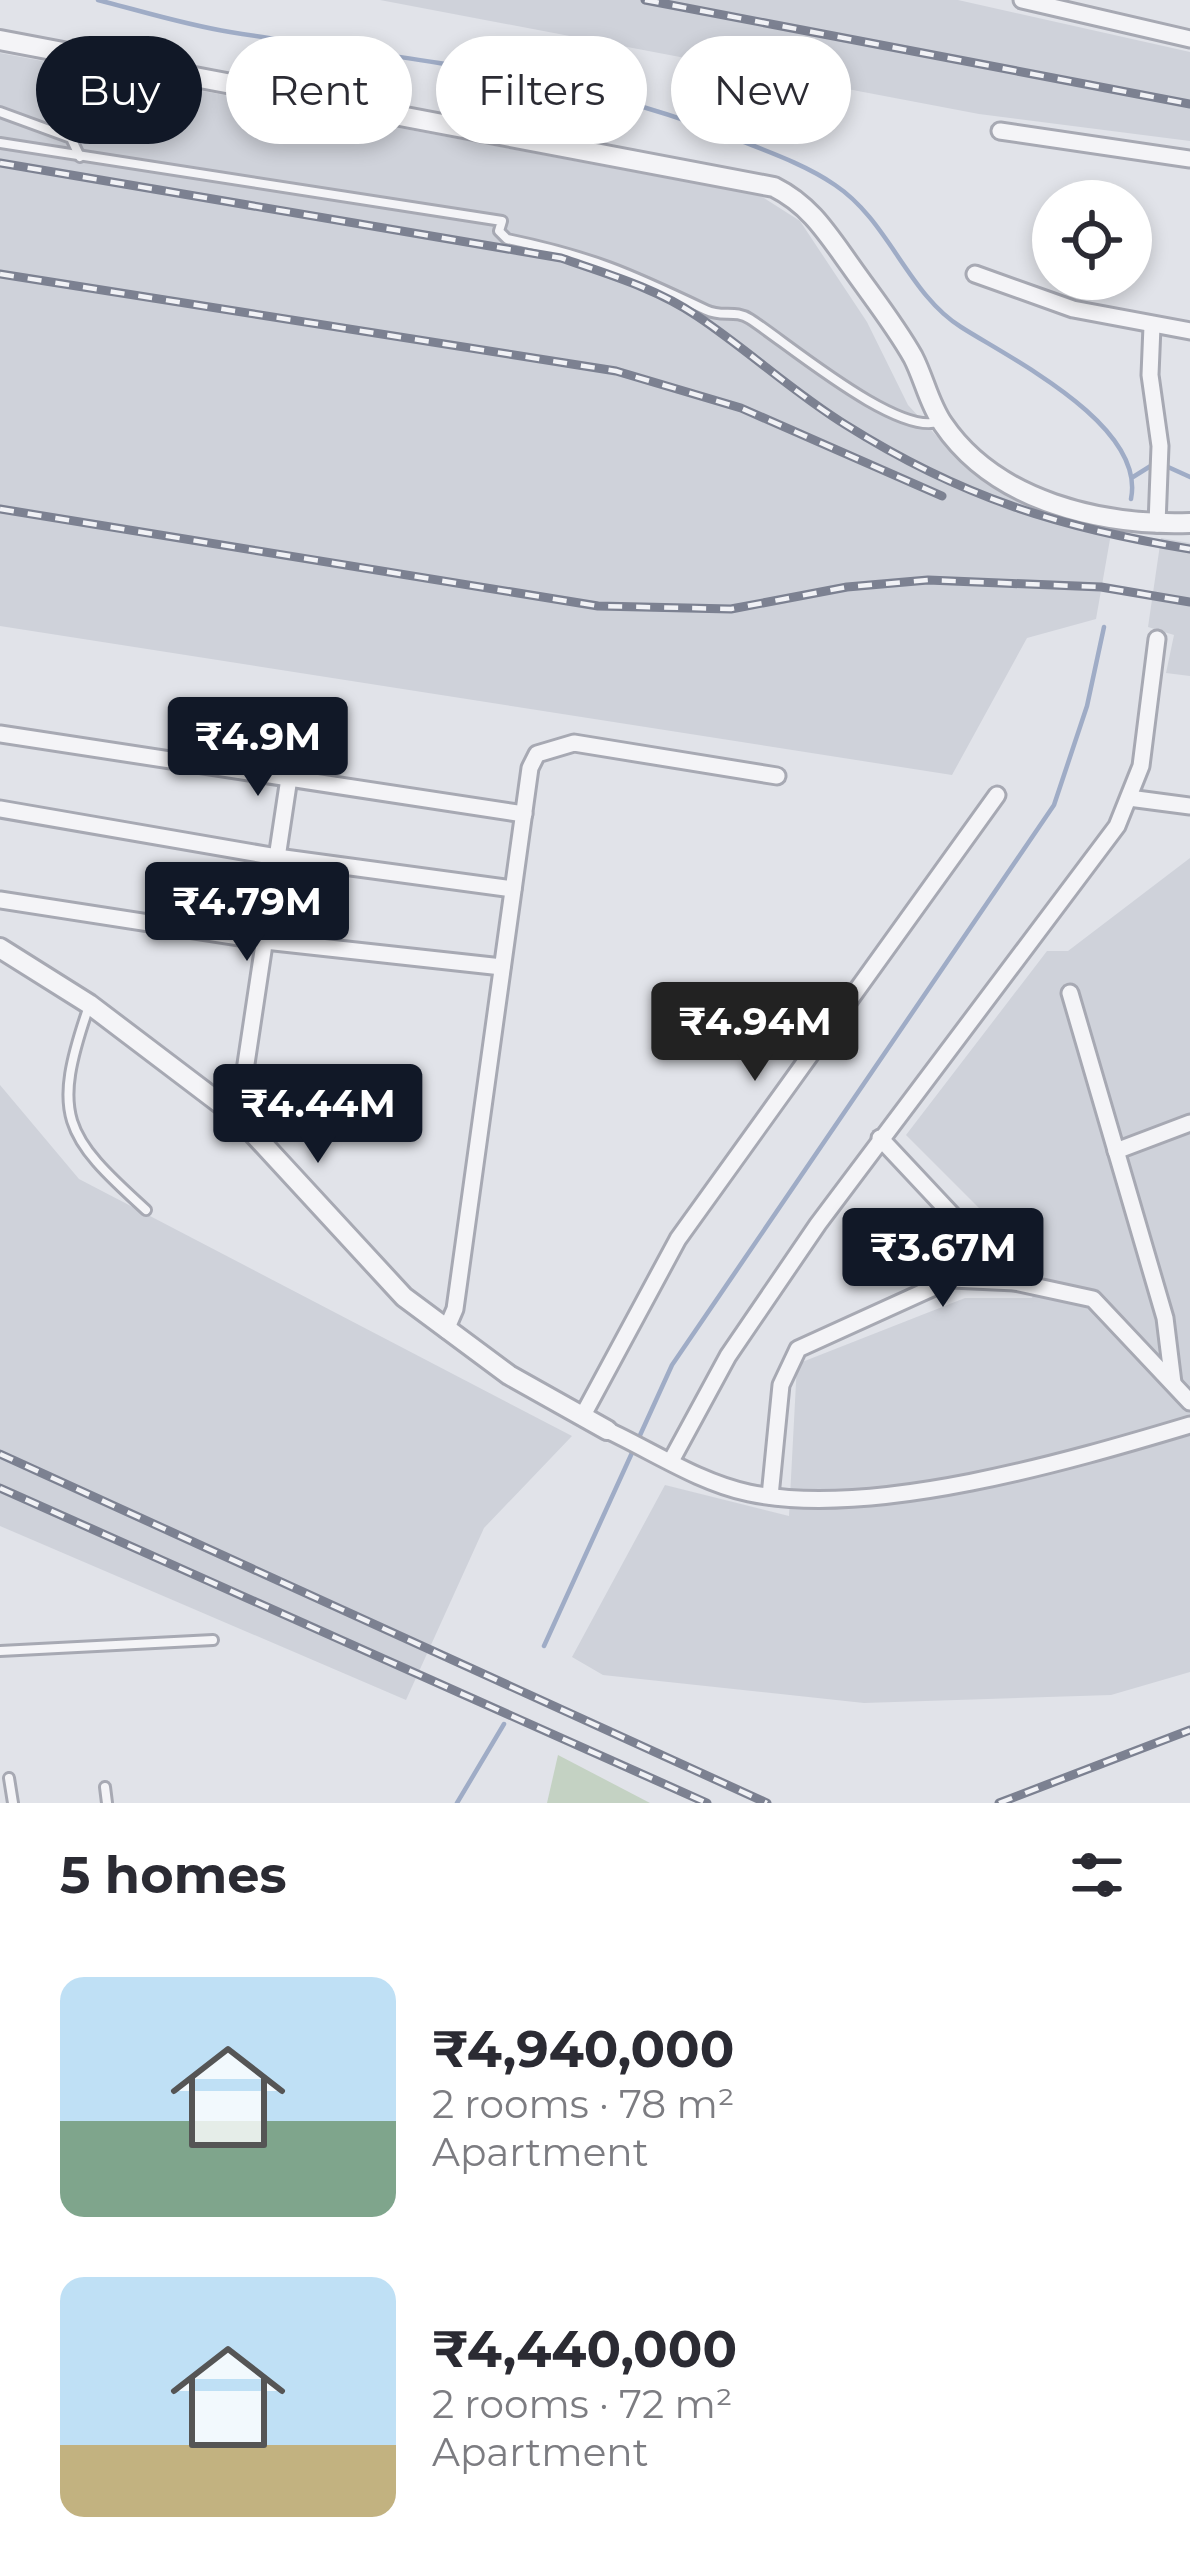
<!DOCTYPE html>
<html lang="en">
<head>
<meta charset="utf-8">
<style>
  :root { --surface:#fff; --page:#f2f2f3; --text:#2b2b33; --muted:#7c7c81; --accent:#111827 }
  body { margin:0; font-family:Montserrat,sans-serif; background:var(--page); color:var(--text); height:100vh; display:flex; flex-direction:column; font-size:45px; white-space:nowrap }
  * { box-sizing:border-box; margin:0 }
  p { font-size:39px; color:var(--muted) }
  .icon { flex:none; width:66px; height:66px; fill:none; stroke:currentColor; stroke-width:2; stroke-linecap:round; stroke-linejoin:round }
  .map { position:relative; height:1803px; overflow:hidden }
  .panel { display:flex; flex-direction:column; background:var(--surface); flex:1 }
  .panel>* { flex:none }
  .hud { position:absolute; left:36px; top:36px; width:1119px; height:108px; display:flex; gap:24px }
  .fabs { position:absolute; left:1032px; top:180px; display:grid; gap:24px }
  .fabs a { display:grid; place-items:center; width:120px; height:120px; border-radius:50%; background:var(--surface); box-shadow:0 6px 18px #0003; font-size:60px }
  .price { position:absolute; translate:-50% -102px; padding:0 27px; border-radius:12px; background:var(--accent); color:#fff; font-size:39px; line-height:78px; filter:drop-shadow(0 3px 6px #0008) }
  .price::after { content:''; position:absolute; left:50%; top:72px; width:36px; height:27px; margin-left:-18px; background:inherit; clip-path:polygon(0 0,100% 0,50% 100%) }
  .price.current { background:#222; color:#fff }
  ul { padding:0; list-style:none }
  li { display:flex; align-items:center; gap:36px; height:300px; padding:0 60px }
  li span { display:grid; place-items:center; flex:none; width:336px; height:240px; border-radius:24px; color:#555 }
  li>.icon { margin-inline-start:auto }
  span .icon { width:144px; height:144px; fill:#fffc; stroke-width:1 }
  li b { font-size:51px }
  h2 { display:flex; justify-content:space-between; align-items:center; height:144px; padding:0 60px; font-size:51px }
  .chip { padding:0 42px; border-radius:54px; background:var(--surface); box-shadow:0 6px 18px #0003; font-size:42px; line-height:108px }
  .chip.current { background:var(--accent); color:#fff }
  .map>svg:first-child { display:block }
  .built { fill:#cfd2da }
  .green { fill:#c4d2c3 }
  .lines { fill:none; stroke-linecap:round; stroke-linejoin:round }
  .stream { stroke:#9facc6; stroke-width:4.5 }
  .service-casing { stroke:#a7a9b3; stroke-width:14 }
  .minor-casing { stroke:#a7a9b3; stroke-width:21 }
  .tertiary-casing { stroke:#a7a9b3; stroke-width:24 }
  .service { stroke:#f4f4f7; stroke-width:8 }
  .minor { stroke:#f4f4f7; stroke-width:15 }
  .tertiary { stroke:#f4f4f7; stroke-width:18 }
  .rail-casing { stroke:#7c8191; stroke-width:9 }
  .rail { stroke:#f1f2f6; stroke-width:4.5; stroke-dasharray:14; stroke-linecap:butt }
</style>
</head>
<body>
<div class="map">
<svg width="1190" height="1803" viewBox="0 0 1190 1803">
  <rect width="100%" height="100%" fill="#e1e3e9"/>
  <g class="built">
    <path d="M 380,0 L 958,0 L 1190,52 L 1190,141 L 979,114 Z"/>
    <path d="M 0,53 L 761,196 L 800,221 L 867,322 L 908,405 L 944,444 L 1047,508 L 1112,528 L 1096,619 L 1027,638 L 952,775 L 0,626 Z"/>
    <path d="M 1161,538 L 1190,543 L 1190,676 L 1166,673 L 1174,635 L 1148,627 Z"/>
    <path d="M 1190,858 L 1190,1672 L 1111,1695 L 864,1703 L 603,1675 L 572,1657 L 665,1485 L 789,1516 L 797,1364 L 965,1298 L 1032,1298 L 1043,1272 L 906,1135 L 1047,951 L 1068,951 Z"/>
    <path d="M 0,1085 L 79,1179 L 572,1436 L 484,1528 L 406,1700 L 0,1526 Z"/>
  </g>
  <path class="green" d="M 558,1755 L 650,1803 L 547,1803 Z"/>
  <g class="lines">
    <g class="stream">
      <path d="M 98,0 C 141,11 186,25 230,32 C 405,60 569,72 736,139 C 769,152 806,165 835,185 C 889,221 908,294 961,327 C 1011,359 1146,425 1131,499"/>
      <path d="M 1133,477 L 1157,462 L 1190,477"/>
      <path d="M 544,1646 L 672,1365 L 1054,805 L 1087,706 L 1104,627"/>
      <path d="M 457,1803 L 504,1724"/>
    </g>
    <g class="service-casing">
      <g id="service">
        <path d="M 0,112 L 71,138 L 80,157"/>
        <path d="M 0,143 L 502,221 L 499,231 L 507,239 C 593,257 628,273 706,310 C 722,318 735,309 750,319 C 786,342 900,439 940,421"/>
        <path d="M 89,1006 C 51,1116 63,1135 146,1210"/>
        <path d="M 0,1651 L 213,1640"/>
        <path d="M 9,1778 L 13,1803"/>
        <path d="M 105,1787 L 107,1803"/>
      </g>
    </g>
    <g class="minor-casing">
      <g id="minor">
        <path d="M 1022,0 L 1190,39"/>
        <path d="M 1000,131 L 1190,159"/>
        <path d="M 975,274 L 1073,309 L 1190,331"/>
        <path d="M 1152,326 L 1150,375 L 1160,446 L 1157,524"/>
        <path d="M 0,734 L 524,814"/>
        <path d="M 1129,798 L 1190,806"/>
        <path d="M 0,809 L 277,857 L 513,889"/>
        <path d="M 0,900 L 265,941 L 502,967"/>
        <path d="M 1070,993 L 1165,1318 L 1173,1383"/>
        <path d="M 238,1117 L 289,778"/>
        <path d="M 880,1138 L 1015,1282"/>
        <path d="M 1116,1151 L 1190,1123"/>
        <path d="M 446,1330 L 455,1309 L 530,768 L 537,754 L 574,743 L 777,776"/>
        <path d="M 582,1417 L 678,1239 L 997,795"/>
        <path d="M 607,1430 C 652,1451 700,1483 749,1493 C 872,1519 1070,1461 1190,1425"/>
        <path d="M 671,1461 L 728,1356 L 818,1224 L 1117,826 L 1141,766 L 1157,639"/>
        <path d="M 770,1496 L 781,1385 L 798,1349 L 952,1279 L 1015,1282 L 1093,1299 L 1190,1402"/>
      </g>
    </g>
    <g class="tertiary-casing">
      <g id="tertiary">
        <path d="M 0,40 L 774,187 C 810,205 827,233 850,265 C 871,295 895,325 913,357 C 924,378 929,404 943,424 C 996,502 1102,526 1190,523"/>
        <path d="M 0,948 L 89,1004 L 238,1117 L 404,1297 L 509,1375 L 607,1430"/>
      </g>
    </g>
    <use href="#service" class="service"/>
    <use href="#minor" class="minor"/>
    <use href="#tertiary" class="tertiary"/>
    <g class="rail-casing">
      <g id="rail">
        <path d="M 645,0 L 1190,104"/>
        <path d="M 0,163 L 561,258 C 607,274 656,288 697,316 C 748,350 794,393 846,425 C 961,497 1057,527 1190,549"/>
        <path d="M 0,274 L 616,371 L 741,408 L 942,496"/>
        <path d="M 0,509 L 598,606 L 731,609 L 847,587 L 928,580 L 1101,587 L 1190,602"/>
        <path d="M 0,1454 L 767,1803"/>
        <path d="M 0,1488 L 707,1803"/>
        <path d="M 999,1803 L 1190,1730"/>
      </g>
    </g>
    <use href="#rail" class="rail"/>
  </g>
</svg>
<div class="fabs">
<a><svg class="icon" aria-label="locate" viewBox="0 0 24 24"><circle cx="12" cy="12" r="6"/><path d="M12 2v4M12 18v4M2 12h4M18 12h4"/></svg></a>
</div>
<b class="price" style="left:258px;top:799px">₹4.9M</b>
<b class="price" style="left:247px;top:964px">₹4.79M</b>
<b class="price current" style="left:755px;top:1084px">₹4.94M</b>
<b class="price" style="left:318px;top:1166px">₹4.44M</b>
<b class="price" style="left:943px;top:1310px">₹3.67M</b>
<div class="hud">
<a class="chip current">Buy</a>
<a class="chip">Rent</a>
<a class="chip">Filters</a>
<a class="chip">New</a>
</div>
</div>
<section class="panel">
<h2>5 homes<svg class="icon" aria-label="filters" viewBox="0 0 24 24"><path d="M4 7h16M4 17h16"/><circle cx="9" cy="7" r="2"/><circle cx="15" cy="17" r="2"/></svg></h2>
<ul>
<li><span style="background:linear-gradient(#bfe0f5 60%,#7fa58c 0)"><svg class="icon" aria-label="home" viewBox="0 0 24 24"><path d="M3 11l9-7 9 7M6 9v11h12V9"/></svg></span><div><b>₹4,940,000</b><p>2 rooms · 78 m²</p><p>Apartment</p></div></li>
<li><span style="background:linear-gradient(#bfe0f5 70%,#c2b280 0)"><svg class="icon" aria-label="home" viewBox="0 0 24 24"><path d="M3 11l9-7 9 7M6 9v11h12V9"/></svg></span><div><b>₹4,440,000</b><p>2 rooms · 72 m²</p><p>Apartment</p></div></li>
</ul>
</section>
</body>
</html>
